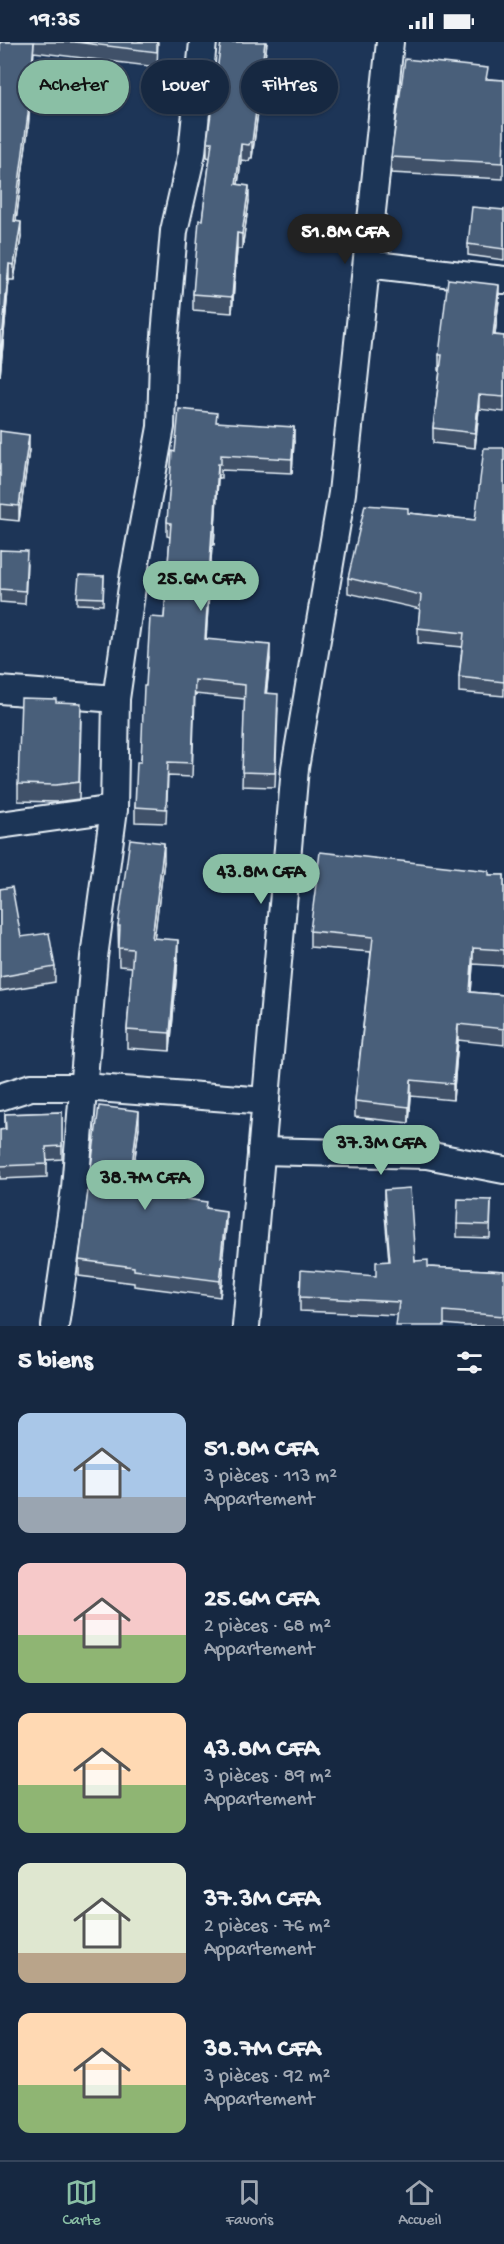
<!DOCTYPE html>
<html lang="fr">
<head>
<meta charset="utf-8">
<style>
  :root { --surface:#162841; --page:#1f3048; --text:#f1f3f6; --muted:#9ea6b1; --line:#35445a; --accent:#8abfa5 }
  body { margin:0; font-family:"Gochi Hand",sans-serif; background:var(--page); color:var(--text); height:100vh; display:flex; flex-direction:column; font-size:22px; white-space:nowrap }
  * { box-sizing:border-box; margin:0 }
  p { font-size:20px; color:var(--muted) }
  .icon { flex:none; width:33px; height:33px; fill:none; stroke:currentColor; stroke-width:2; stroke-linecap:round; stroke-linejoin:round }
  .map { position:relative; height:1284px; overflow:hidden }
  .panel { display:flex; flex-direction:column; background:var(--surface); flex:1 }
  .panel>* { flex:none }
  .banner { position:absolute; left:18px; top:18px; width:468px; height:54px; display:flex; gap:12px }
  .price { position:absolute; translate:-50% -51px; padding:0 14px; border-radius:21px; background:var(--accent); color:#111; font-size:20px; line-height:39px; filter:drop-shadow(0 2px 3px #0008) }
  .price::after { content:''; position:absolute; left:50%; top:36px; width:18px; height:14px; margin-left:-9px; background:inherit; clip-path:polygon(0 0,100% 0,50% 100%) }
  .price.active { background:#222; color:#fff }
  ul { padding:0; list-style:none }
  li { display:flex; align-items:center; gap:18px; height:150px; padding:0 18px }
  li span { display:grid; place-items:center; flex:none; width:168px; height:120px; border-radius:12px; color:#555 }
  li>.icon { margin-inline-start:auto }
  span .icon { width:72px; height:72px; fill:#fffc; stroke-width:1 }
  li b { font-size:26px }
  h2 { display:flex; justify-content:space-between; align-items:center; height:72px; padding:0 18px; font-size:26px }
  .chip { padding:0 21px; border-radius:27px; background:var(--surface); box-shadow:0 2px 4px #0004,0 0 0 2px var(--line); font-size:21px; line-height:54px }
  .chip.active { background:var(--accent); color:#111 }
  .status { display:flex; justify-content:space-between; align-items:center; height:42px; padding:0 30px; background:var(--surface); direction:ltr }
  .status svg { height:16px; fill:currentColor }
  .tab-bar { display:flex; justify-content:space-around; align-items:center; height:84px; border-top:2px solid var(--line); background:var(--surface); font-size:16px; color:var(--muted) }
  .tab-bar a { display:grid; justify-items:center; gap:3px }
  .tab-bar .active { color:var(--accent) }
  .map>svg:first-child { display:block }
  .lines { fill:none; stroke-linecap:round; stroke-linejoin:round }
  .street-casing { stroke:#e8f1f8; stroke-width:30 }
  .street { stroke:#1d3557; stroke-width:26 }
  .wall { fill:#3f5169; stroke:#e8f1f8; stroke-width:1.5 }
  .shaded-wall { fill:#334255; stroke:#e8f1f8; stroke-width:1.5 }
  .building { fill:#495e7a; stroke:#e8f1f8; stroke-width:1.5 }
</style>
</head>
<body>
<div class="status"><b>19:35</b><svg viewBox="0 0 49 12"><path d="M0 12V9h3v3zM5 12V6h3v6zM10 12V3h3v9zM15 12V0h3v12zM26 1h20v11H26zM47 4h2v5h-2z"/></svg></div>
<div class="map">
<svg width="504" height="1284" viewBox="0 0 504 1284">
  <rect width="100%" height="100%" fill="#1d3557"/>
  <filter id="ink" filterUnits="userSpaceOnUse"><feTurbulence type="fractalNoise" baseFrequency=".0167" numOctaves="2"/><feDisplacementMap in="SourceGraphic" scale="12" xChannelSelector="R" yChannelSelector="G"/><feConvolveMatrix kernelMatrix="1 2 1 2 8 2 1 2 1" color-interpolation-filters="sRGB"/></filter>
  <g filter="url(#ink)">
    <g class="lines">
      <g class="street-casing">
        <g id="street">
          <path d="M 367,222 L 504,238"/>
          <path d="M 0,648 L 116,657"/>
          <path d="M 0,783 L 114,767"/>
          <path d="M 0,1055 L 31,1045 L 84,1045 L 266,1059"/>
          <path d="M 261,1109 L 427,1113 L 504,1128"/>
          <path d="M 55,1284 L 75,1146 L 94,915 L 114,767 L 116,657 L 134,531 L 161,385 L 163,317 L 174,189 L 192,111 L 203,0"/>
          <path d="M 246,1284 L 295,726 L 342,451 L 390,0"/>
        </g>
      </g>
      <use href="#street" class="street"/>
    </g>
    <g class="wall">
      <path d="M 0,0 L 158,0 L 157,25 L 34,10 L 28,87 L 16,179 L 21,195 L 14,238 L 9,238 L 0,334 Z"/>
      <path d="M 267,0 L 252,116 L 250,116 L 249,119 L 241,118 L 238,142 L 249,159 L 242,207 L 237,207 L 232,271 L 193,268 L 193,252 L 210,116 L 207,115 L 207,100 Z"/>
      <path d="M 488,37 L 504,38 L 503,137 L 391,131 L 391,115 Z"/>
      <path d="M 504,168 L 504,218 L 468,213 L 468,202 Z"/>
      <path d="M 499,258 L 495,293 L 504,294 L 504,370 L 479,367 L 475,406 L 433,401 L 433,386 L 440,328 L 439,328 L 439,313 Z"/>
      <path d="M 217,380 L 294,399 L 292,431 L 221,428 L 221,436 L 218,436 L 214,503 L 212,503 L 206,597 L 270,617 L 266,651 L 278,666 L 275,745 L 242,744 L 245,657 L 195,652 L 192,735 L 168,734 L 166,781 L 135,780 L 135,765 L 141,720 L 146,644 L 164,576 L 170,495 L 167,494 L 167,480 L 175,410 Z"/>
      <path d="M 0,389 L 29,408 L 19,479 L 0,477 Z"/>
      <path d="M 504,406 L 504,654 L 459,650 L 459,635 L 462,605 L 418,601 L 418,586 L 420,567 L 348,551 L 348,536 L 408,471 L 475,478 Z"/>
      <path d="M 0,508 L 27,522 L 25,562 L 0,560 Z"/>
      <path d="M 104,534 L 103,563 L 77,562 L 77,555 Z"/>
      <path d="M 81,678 L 79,757 L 56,760 L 18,759 L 18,742 Z"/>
      <path d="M 164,819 L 154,896 L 178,916 L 170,1009 L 127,1006 L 127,988 L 132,925 L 119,924 L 118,884 Z"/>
      <path d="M 489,833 L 504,833 L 504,924 L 473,922 L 471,950 L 504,953 L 504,1003 L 458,998 L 453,1058 L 411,1054 L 409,1081 L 355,1075 L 355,1059 L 371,910 L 310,905 L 310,889 Z"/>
      <path d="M 0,847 L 21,895 L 55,925 L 55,940 L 0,949 Z"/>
      <path d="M 62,1070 L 62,1117 L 47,1118 L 47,1135 L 0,1137 L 0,1088 L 5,1087 L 5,1072 Z"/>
      <path d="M 139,1085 L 133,1130 L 188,1150 L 188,1158 L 207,1166 L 226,1185 L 222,1215 L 223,1231 L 220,1255 L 134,1244 L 134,1241 L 79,1234 L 79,1218 Z"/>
      <path d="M 384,1148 L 415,1219 L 428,1225 L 504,1229 L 504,1284 L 465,1284 L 444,1282 L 397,1273 L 300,1269 L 300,1255 L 376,1234 L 389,1219 L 384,1161 Z"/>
      <path d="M 491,1158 L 490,1196 L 457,1195 L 457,1182 Z"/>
    </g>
    <g class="shaded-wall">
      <path d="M 34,0 L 28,87 L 14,194 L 14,179 Z"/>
      <path d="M 265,0 L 267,0 L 252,116 L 252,100 Z"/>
      <path d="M 241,102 L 241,118 L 236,158 L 236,142 Z"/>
      <path d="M 249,144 L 249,159 L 242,207 L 242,192 Z"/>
      <path d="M 21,180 L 21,195 L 14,238 L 14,223 Z"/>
      <path d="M 237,191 L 237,207 L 232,271 L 232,255 Z"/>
      <path d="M 9,222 L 9,238 L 0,334 L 0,319 Z"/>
      <path d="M 499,243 L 499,258 L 493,307 L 493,293 Z"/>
      <path d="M 479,353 L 479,367 L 475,406 L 475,391 Z"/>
      <path d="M 294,385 L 294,399 L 292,431 L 292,417 Z"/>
      <path d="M 29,393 L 29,408 L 19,479 L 19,464 Z"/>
      <path d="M 218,422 L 218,436 L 214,503 L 214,489 Z"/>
      <path d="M 212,489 L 212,503 L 205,611 L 205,597 Z"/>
      <path d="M 270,603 L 270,617 L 265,665 L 265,651 Z"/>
      <path d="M 164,801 L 164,819 L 152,914 L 152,896 Z"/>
      <path d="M 178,898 L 178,916 L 170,1009 L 170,991 Z"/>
      <path d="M 473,906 L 473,922 L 470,966 L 470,950 Z"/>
      <path d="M 458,982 L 458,998 L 453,1058 L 453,1042 Z"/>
      <path d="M 411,1038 L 411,1054 L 409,1081 L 409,1065 Z"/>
      <path d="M 139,1069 L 139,1085 L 131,1145 L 131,1130 Z"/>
      <path d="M 226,1169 L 226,1185 L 221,1231 L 221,1215 Z"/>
      <path d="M 223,1215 L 223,1231 L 220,1255 L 220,1239 Z"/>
    </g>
    <g class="building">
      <path d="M 0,0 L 34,0 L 28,72 L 14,179 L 21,180 L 14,223 L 9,222 L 0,319 Z"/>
      <path d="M 75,0 L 157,0 L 157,10 Z"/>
      <path d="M 221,0 L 265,0 L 252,100 L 250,100 L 249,103 L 241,102 L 236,142 L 249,144 L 242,192 L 237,191 L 232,255 L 193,252 L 199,178 L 202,178 L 212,100 L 207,100 Z"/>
      <path d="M 405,17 L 488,26 L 486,37 L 504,38 L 504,91 L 503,121 L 391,115 Z"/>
      <path d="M 472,165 L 504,168 L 504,207 L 468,202 Z"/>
      <path d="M 448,237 L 499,243 L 493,293 L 504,294 L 504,355 L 479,353 L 475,391 L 433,386 L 442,313 L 439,313 Z"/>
      <path d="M 179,367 L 217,371 L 216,380 L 294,385 L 292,417 L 221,413 L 221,422 L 218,422 L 214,489 L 212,489 L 205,597 L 270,603 L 265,651 L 278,652 L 275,731 L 242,730 L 245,643 L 195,638 L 192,721 L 168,720 L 166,767 L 135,765 L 137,720 L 141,720 L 144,644 L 146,644 L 150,575 L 164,576 L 171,481 L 167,480 L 172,409 L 175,410 Z"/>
      <path d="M 0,389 L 29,393 L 19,464 L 0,462 Z"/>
      <path d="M 484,406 L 504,406 L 504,640 L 459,635 L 464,591 L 418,586 L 421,553 L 348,536 L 365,463 L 408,466 L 408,471 L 475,478 Z"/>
      <path d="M 0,508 L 27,509 L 25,549 L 0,547 Z"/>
      <path d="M 79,533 L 104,534 L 103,556 L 77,555 Z"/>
      <path d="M 21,656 L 56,657 L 56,660 L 81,661 L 79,740 L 56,743 L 18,742 Z"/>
      <path d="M 130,797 L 164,801 L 152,896 L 178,898 L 170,991 L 127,988 L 133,907 L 119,906 L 120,884 L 118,884 Z"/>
      <path d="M 320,810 L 489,829 L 489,833 L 504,833 L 504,908 L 473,906 L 470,950 L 504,953 L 504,987 L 458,982 L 453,1042 L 411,1038 L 409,1065 L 355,1059 L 373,895 L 310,889 Z"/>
      <path d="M 12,845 L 21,895 L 49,891 L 55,925 L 0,935 L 0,847 Z"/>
      <path d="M 99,1064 L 139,1069 L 131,1130 L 188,1134 L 187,1157 L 207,1160 L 206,1166 L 226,1169 L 221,1215 L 223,1215 L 220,1239 L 134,1228 L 134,1225 L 79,1218 Z"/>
      <path d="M 62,1070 L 62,1104 L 46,1105 L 47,1122 L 0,1124 L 0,1088 L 6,1087 L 5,1072 Z"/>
      <path d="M 410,1146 L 415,1219 L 428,1218 L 428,1225 L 504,1229 L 504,1274 L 444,1269 L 444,1284 L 396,1284 L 399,1260 L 300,1255 L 301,1228 L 376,1234 L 376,1220 L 390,1219 L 384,1148 Z"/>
      <path d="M 458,1157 L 491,1158 L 490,1183 L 457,1182 Z"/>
    </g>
  </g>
</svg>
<b class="price active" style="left:345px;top:223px">51.8M CFA</b>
<b class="price" style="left:201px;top:570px">25.6M CFA</b>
<b class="price" style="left:261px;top:863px">43.8M CFA</b>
<b class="price" style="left:381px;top:1134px">37.3M CFA</b>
<b class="price" style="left:145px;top:1169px">38.7M CFA</b>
<div class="banner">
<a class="chip active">Acheter</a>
<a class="chip">Louer</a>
<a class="chip">Filtres</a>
</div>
</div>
<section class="panel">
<h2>5 biens<svg class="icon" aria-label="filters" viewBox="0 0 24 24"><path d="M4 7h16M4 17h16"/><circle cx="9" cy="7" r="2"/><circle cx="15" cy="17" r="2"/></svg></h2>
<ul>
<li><span style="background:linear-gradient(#a9c7e8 70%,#9aa5b1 0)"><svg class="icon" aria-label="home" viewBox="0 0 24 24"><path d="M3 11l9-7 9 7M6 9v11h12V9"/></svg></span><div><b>51.8M CFA</b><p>3 pièces · 113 m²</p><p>Appartement</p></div></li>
<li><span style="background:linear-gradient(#f6c9c9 60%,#8fb573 0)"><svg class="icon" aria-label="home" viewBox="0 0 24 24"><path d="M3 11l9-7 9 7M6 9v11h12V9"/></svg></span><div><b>25.6M CFA</b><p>2 pièces · 68 m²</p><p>Appartement</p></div></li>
<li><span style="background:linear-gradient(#ffd9b3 60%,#8fb573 0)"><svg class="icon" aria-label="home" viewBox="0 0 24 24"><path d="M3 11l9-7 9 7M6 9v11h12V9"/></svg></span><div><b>43.8M CFA</b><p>3 pièces · 89 m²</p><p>Appartement</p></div></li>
<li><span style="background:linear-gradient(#dfe7d0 75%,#b9a48a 0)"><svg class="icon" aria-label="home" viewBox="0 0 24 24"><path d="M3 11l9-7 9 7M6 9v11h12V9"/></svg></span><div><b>37.3M CFA</b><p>2 pièces · 76 m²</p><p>Appartement</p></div></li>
<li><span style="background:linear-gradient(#ffd9b3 60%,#8fb573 0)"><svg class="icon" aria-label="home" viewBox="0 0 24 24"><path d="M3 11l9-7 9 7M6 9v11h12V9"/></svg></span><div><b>38.7M CFA</b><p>3 pièces · 92 m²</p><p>Appartement</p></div></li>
</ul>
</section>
<nav class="tab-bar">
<a class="active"><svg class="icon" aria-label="map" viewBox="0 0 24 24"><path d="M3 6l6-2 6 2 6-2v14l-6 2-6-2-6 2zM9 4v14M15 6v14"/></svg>Carte</a>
<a><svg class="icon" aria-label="saved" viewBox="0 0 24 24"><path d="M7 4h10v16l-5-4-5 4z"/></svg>Favoris</a>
<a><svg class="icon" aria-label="home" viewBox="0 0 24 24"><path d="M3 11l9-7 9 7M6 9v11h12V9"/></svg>Accueil</a>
</nav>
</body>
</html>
